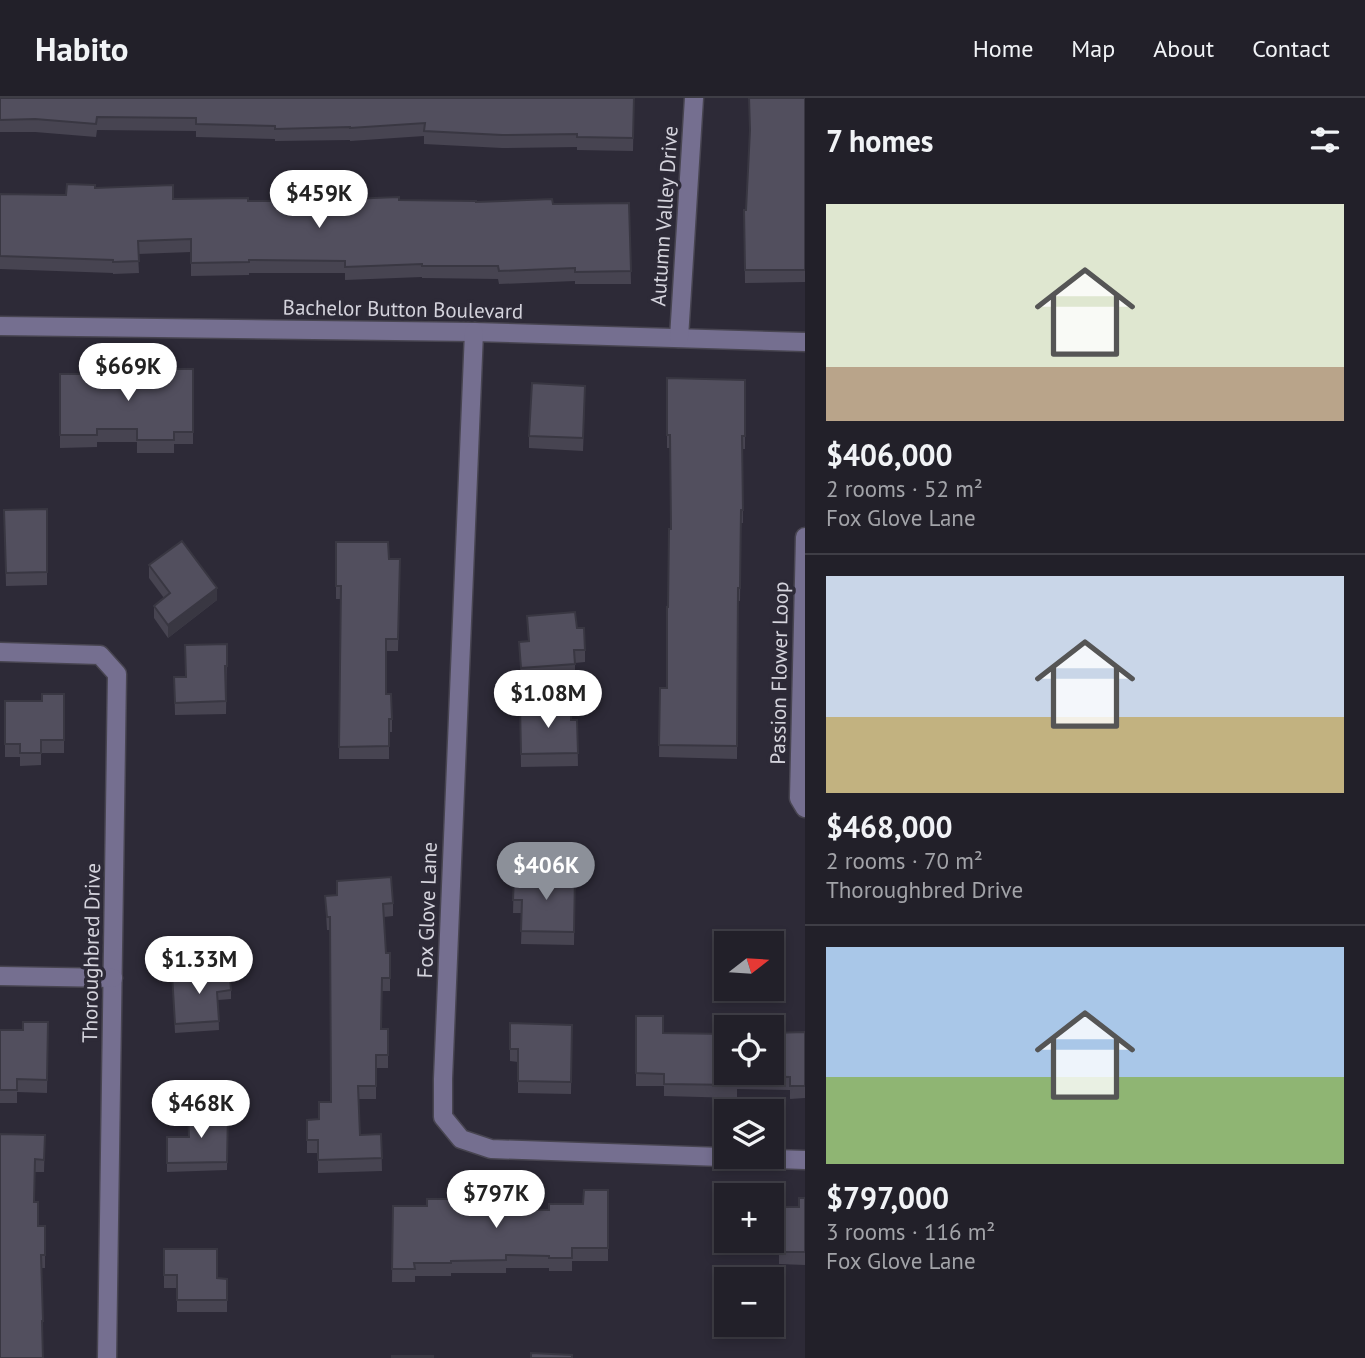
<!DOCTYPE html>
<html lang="en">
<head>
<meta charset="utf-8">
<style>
  :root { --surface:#222029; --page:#2e2d35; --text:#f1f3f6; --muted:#a2a3a8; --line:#3f3e46; --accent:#8c9099 }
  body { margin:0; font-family:"PT Sans",sans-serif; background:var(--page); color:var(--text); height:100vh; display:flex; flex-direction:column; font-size:26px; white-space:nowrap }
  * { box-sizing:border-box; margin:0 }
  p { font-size:23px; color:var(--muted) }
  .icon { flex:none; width:38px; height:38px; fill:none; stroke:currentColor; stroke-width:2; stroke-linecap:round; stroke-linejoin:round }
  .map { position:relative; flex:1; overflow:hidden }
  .panel { display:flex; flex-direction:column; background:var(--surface); width:560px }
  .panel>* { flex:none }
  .needle { width:46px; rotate:73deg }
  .buttons { position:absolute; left:714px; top:833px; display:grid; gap:14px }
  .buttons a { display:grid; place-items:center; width:70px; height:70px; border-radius:0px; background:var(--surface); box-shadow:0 4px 10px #0003,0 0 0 2px var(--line); font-size:35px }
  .price { position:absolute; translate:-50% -60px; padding:0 16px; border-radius:24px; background:#fff; color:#222; font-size:23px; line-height:46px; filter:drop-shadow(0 2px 4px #0008) }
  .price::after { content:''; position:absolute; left:50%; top:42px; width:21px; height:16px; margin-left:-10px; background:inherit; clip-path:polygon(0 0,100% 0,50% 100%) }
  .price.on { background:var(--accent); color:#fff }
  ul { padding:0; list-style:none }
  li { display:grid; align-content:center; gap:14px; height:371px; padding:0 21px }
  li+li { border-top:2px solid var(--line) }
  li span { display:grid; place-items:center; height:217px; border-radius:0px; color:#555 }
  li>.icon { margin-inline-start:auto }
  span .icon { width:126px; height:126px; fill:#fffc; stroke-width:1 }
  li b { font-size:30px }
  h2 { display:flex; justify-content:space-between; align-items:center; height:84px; padding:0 21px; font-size:30px }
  header { display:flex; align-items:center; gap:42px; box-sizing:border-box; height:98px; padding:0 35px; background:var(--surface); border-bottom:2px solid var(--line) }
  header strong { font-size:33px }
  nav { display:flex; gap:38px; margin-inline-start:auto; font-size:24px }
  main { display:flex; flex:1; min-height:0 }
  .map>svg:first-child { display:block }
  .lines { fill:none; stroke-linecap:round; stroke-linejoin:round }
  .minor-casing { stroke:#484551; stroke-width:21 }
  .minor { stroke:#756f90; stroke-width:18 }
  .wall { fill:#474451 }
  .shaded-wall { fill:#393742 }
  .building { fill:#524f5e; stroke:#393742; stroke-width:2 }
  .labels { text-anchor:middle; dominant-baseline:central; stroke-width:7; stroke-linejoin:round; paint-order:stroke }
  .street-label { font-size:21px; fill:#d4d3dc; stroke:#2d2a37 }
</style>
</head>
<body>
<header>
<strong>Habito</strong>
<nav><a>Home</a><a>Map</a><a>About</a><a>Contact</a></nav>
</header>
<main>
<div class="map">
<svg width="805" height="1260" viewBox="0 0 805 1260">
  <rect width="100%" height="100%" fill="#2d2a37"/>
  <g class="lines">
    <g class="minor-casing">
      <g id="minor">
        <path d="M 0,228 L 474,234 L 805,244"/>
        <path d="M 474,234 L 443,981 L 443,1019 L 461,1041 L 491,1051 L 805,1062"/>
        <path d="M 679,240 L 694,0"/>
        <path d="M 805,439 L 799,700 L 805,710"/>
        <path d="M 0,554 L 100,557 L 117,576 L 107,1260"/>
        <path d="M 0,878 L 113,880"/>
      </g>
    </g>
    <use href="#minor" class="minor"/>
  </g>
  <g class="wall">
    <path d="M 0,0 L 634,0 L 633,53 L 577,52 L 577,49 L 502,50 L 424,46 L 424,38 L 350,43 L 350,42 L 275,43 L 275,41 L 196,39 L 196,33 L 97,32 L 96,39 L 35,34 L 0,34 Z"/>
    <path d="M 805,0 L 805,184 L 745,185 L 744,112 L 746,112 L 750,37 Z"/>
    <path d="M 95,90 L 173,101 L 248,103 L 399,102 L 553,106 L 629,105 L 631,186 L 575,186 L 575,183 L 499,186 L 498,181 L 422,180 L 422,179 L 345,182 L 345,175 L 249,175 L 249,177 L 191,178 L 191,154 L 138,156 L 139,175 L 113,176 L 113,175 L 0,171 L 0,96 L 66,97 Z"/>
    <path d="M 193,271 L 193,346 L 174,346 L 174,355 L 137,355 L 137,344 L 97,344 L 97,349 L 60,350 L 60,276 L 89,276 L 115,274 L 163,274 Z"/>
    <path d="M 667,280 L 745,282 L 745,351 L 742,351 L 743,425 L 741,425 L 740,503 L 738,503 L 737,661 L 659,659 L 660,590 L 667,590 L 671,431 L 670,350 L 667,350 Z"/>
    <path d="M 585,301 L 583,353 L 529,350 L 529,338 Z"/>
    <path d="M 47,411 L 47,487 L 6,488 L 4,412 Z"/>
    <path d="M 336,444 L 389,461 L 400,461 L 398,553 L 386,553 L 386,596 L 392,621 L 392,634 L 389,634 L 389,661 L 339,661 L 341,501 L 336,501 Z"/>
    <path d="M 149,467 L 217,502 L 168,540 L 154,520 L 154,508 L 164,500 L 149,480 Z"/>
    <path d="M 527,518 L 577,530 L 585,552 L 585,564 L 575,565 L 575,579 L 521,583 L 519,544 L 528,543 Z"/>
    <path d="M 227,546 L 226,616 L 175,617 L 174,579 L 186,579 Z"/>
    <path d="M 64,596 L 64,655 L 41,655 L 41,667 L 20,668 L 20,659 L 5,659 L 5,603 L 42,603 Z"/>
    <path d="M 520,607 L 571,622 L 577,622 L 578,668 L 521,669 Z"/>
    <path d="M 514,777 L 575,778 L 574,847 L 521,846 L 522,815 L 513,815 Z"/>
    <path d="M 337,783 L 393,805 L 393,818 L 384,819 L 386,855 L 390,855 L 390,893 L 382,893 L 382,931 L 388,931 L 388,970 L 376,970 L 376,1001 L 358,1001 L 360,1037 L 381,1036 L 382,1073 L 318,1075 L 318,1055 L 307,1055 L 307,1022 L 319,1021 L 331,1004 L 330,832 L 327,832 L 325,798 L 337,797 Z"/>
    <path d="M 172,876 L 231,892 L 231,901 L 218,902 L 219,932 L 175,935 Z"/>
    <path d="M 636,918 L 726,975 L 805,934 L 805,1000 L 790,1001 L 790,992 L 737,991 L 737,1000 L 664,998 L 664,988 L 636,988 Z"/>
    <path d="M 48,924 L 47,995 L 17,994 L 17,1005 L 0,1005 L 0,932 L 23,932 Z"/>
    <path d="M 510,925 L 572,927 L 571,996 L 518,995 L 518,964 L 510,963 Z"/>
    <path d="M 228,1014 L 227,1072 L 167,1074 L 167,1039 L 188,1039 Z"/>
    <path d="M 0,1036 L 45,1037 L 44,1074 L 35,1074 L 35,1104 L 38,1128 L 45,1128 L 45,1170 L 41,1170 L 43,1236 L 42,1236 Z"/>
    <path d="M 608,1092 L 608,1163 L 572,1163 L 572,1173 L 549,1173 L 549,1170 L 506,1170 L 506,1175 L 451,1175 L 451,1178 L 415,1178 L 415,1184 L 392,1184 L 393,1108 L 549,1112 L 583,1106 Z"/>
    <path d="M 805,1100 L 805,1167 L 779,1166 L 779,1109 L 799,1109 Z"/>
    <path d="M 164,1151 L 217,1180 L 227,1181 L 227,1214 L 177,1214 L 177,1190 L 164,1190 Z"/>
  </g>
  <path class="shaded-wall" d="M 217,490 L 217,502 L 168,540 L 168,527 Z"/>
  <g class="building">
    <path d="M 0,0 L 634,0 L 633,40 L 577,39 L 577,36 L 502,37 L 424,33 L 425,25 L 350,30 L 350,29 L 275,31 L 275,28 L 196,26 L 196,20 L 97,19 L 96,26 L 35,21 L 0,22 Z"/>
    <path d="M 749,0 L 805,0 L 805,172 L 745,172 L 744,112 L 746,112 L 750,32 Z"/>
    <path d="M 67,86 L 95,87 L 95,90 L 173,87 L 173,101 L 248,100 L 248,103 L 289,103 L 289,94 L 323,94 L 323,102 L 399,99 L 399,102 L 476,103 L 476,104 L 552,101 L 553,106 L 629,105 L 631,173 L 575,174 L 575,170 L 499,173 L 498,168 L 422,168 L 422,166 L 345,169 L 345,163 L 249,162 L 249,164 L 191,165 L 191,141 L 138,143 L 139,163 L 113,164 L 113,162 L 0,158 L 0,96 L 66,97 Z"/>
    <path d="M 90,269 L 115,269 L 115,274 L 163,274 L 164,271 L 193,271 L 193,334 L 174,334 L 174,342 L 137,342 L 137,331 L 97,331 L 97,337 L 60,337 L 60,276 L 89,276 Z"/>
    <path d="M 667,280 L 745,282 L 745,338 L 742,338 L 743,412 L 741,412 L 740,490 L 738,490 L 737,648 L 659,647 L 660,590 L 667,590 L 667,509 L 668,509 L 669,431 L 671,431 L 670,337 L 667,337 Z"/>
    <path d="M 532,285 L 585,288 L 583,340 L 529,338 Z"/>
    <path d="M 47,411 L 47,474 L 6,475 L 4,412 Z"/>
    <path d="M 182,443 L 217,490 L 168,527 L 154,508 L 170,495 L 149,467 Z"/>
    <path d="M 336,444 L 388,444 L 389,461 L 400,461 L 398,541 L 386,541 L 386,596 L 391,596 L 392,621 L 389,621 L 389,648 L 339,649 L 341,488 L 336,488 Z"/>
    <path d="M 575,514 L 577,530 L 584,530 L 585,552 L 574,552 L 575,566 L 521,570 L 519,544 L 529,543 L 527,518 Z"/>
    <path d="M 227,546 L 227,568 L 225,568 L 226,603 L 175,605 L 174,579 L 186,579 L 185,547 Z"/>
    <path d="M 42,596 L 64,596 L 64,642 L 41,642 L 41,655 L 20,655 L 20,646 L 5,646 L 5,603 L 42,603 Z"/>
    <path d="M 571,606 L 571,622 L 577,622 L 578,655 L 521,656 L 520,607 Z"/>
    <path d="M 514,777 L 575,778 L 574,834 L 521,833 L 522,802 L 513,802 Z"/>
    <path d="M 391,779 L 393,805 L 383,806 L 386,855 L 390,855 L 390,880 L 382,880 L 381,931 L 388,931 L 388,957 L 376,957 L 376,988 L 358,988 L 360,1037 L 381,1036 L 382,1060 L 318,1062 L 318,1042 L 307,1042 L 307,1022 L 319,1021 L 319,1004 L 331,1004 L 330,819 L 327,819 L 325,798 L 337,797 L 337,783 Z"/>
    <path d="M 229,872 L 231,892 L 217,894 L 219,923 L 175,926 L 172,876 Z"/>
    <path d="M 636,918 L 663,918 L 663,935 L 726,936 L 726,975 L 772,975 L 772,935 L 805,934 L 805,988 L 790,988 L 790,979 L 737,978 L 737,987 L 664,986 L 664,976 L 636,975 Z"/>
    <rect x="741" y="920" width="27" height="9"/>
    <path d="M 23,924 L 48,924 L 47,982 L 17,981 L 17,992 L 0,992 L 0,932 L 23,932 Z"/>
    <path d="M 510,925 L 572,927 L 571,984 L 518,983 L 518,951 L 510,951 Z"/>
    <path d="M 228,1014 L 227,1064 L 167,1065 L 167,1039 L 189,1039 L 188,1015 Z"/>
    <path d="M 0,1036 L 45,1037 L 44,1062 L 35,1061 L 34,1104 L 38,1104 L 38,1128 L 45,1128 L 45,1157 L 41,1157 L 43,1223 L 42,1223 L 43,1260 L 0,1260 Z"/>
    <path d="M 584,1092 L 608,1092 L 608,1150 L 572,1150 L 572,1160 L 549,1160 L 549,1158 L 506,1157 L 506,1162 L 451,1163 L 451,1165 L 414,1165 L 415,1171 L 392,1171 L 393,1108 L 427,1108 L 427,1101 L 512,1101 L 511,1111 L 549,1112 L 549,1106 L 583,1106 Z"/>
    <path d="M 799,1100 L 805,1100 L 805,1154 L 779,1154 L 779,1109 L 799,1109 Z"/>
    <path d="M 164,1151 L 217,1151 L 217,1180 L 227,1181 L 227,1202 L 177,1202 L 177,1177 L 164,1177 Z"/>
    <path d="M 531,1255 L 572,1257 L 572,1260 L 531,1260 Z"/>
    <rect x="392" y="1258" width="41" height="2"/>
  </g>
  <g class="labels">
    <g class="street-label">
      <text transform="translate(664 118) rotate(-86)">Autumn Valley Drive</text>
      <text transform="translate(403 211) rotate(1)">Bachelor Button Boulevard</text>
      <text transform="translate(779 575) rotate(-89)">Passion Flower Loop</text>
      <text transform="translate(427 812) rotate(-88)">Fox Glove Lane</text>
      <text transform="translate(91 855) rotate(-89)">Thoroughbred Drive</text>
    </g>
  </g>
</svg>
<div class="buttons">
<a><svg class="needle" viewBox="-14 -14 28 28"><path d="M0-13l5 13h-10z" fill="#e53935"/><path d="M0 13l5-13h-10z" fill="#a2a3a8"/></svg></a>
<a><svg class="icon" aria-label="locate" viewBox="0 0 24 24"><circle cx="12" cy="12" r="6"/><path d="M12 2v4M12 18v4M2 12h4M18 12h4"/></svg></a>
<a><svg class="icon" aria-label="layers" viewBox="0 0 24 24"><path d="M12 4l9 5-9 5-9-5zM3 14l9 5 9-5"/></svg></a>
<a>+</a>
<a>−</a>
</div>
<b class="price" style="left:319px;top:132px">$459K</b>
<b class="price" style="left:128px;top:305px">$669K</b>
<b class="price" style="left:548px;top:632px">$1.08M</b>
<b class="price on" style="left:546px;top:804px">$406K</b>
<b class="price" style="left:199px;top:898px">$1.33M</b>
<b class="price" style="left:201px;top:1042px">$468K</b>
<b class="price" style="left:496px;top:1132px">$797K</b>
</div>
<section class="panel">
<h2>7 homes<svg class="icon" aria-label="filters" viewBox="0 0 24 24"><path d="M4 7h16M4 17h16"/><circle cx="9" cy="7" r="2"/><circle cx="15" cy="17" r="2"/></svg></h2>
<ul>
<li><span style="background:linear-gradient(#dfe7d0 75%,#b9a48a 0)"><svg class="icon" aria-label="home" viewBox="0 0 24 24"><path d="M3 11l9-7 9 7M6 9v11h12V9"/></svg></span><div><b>$406,000</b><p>2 rooms · 52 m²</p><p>Fox Glove Lane</p></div></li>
<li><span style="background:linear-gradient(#c9d6e8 65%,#c2b280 0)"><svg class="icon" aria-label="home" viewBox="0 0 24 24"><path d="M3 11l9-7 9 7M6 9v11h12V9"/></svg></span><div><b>$468,000</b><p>2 rooms · 70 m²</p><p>Thoroughbred Drive</p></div></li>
<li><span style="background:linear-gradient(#a9c7e8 60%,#8fb573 0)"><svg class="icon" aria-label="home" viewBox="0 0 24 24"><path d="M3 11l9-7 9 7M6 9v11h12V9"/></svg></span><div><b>$797,000</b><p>3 rooms · 116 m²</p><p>Fox Glove Lane</p></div></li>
</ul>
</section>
</main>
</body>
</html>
